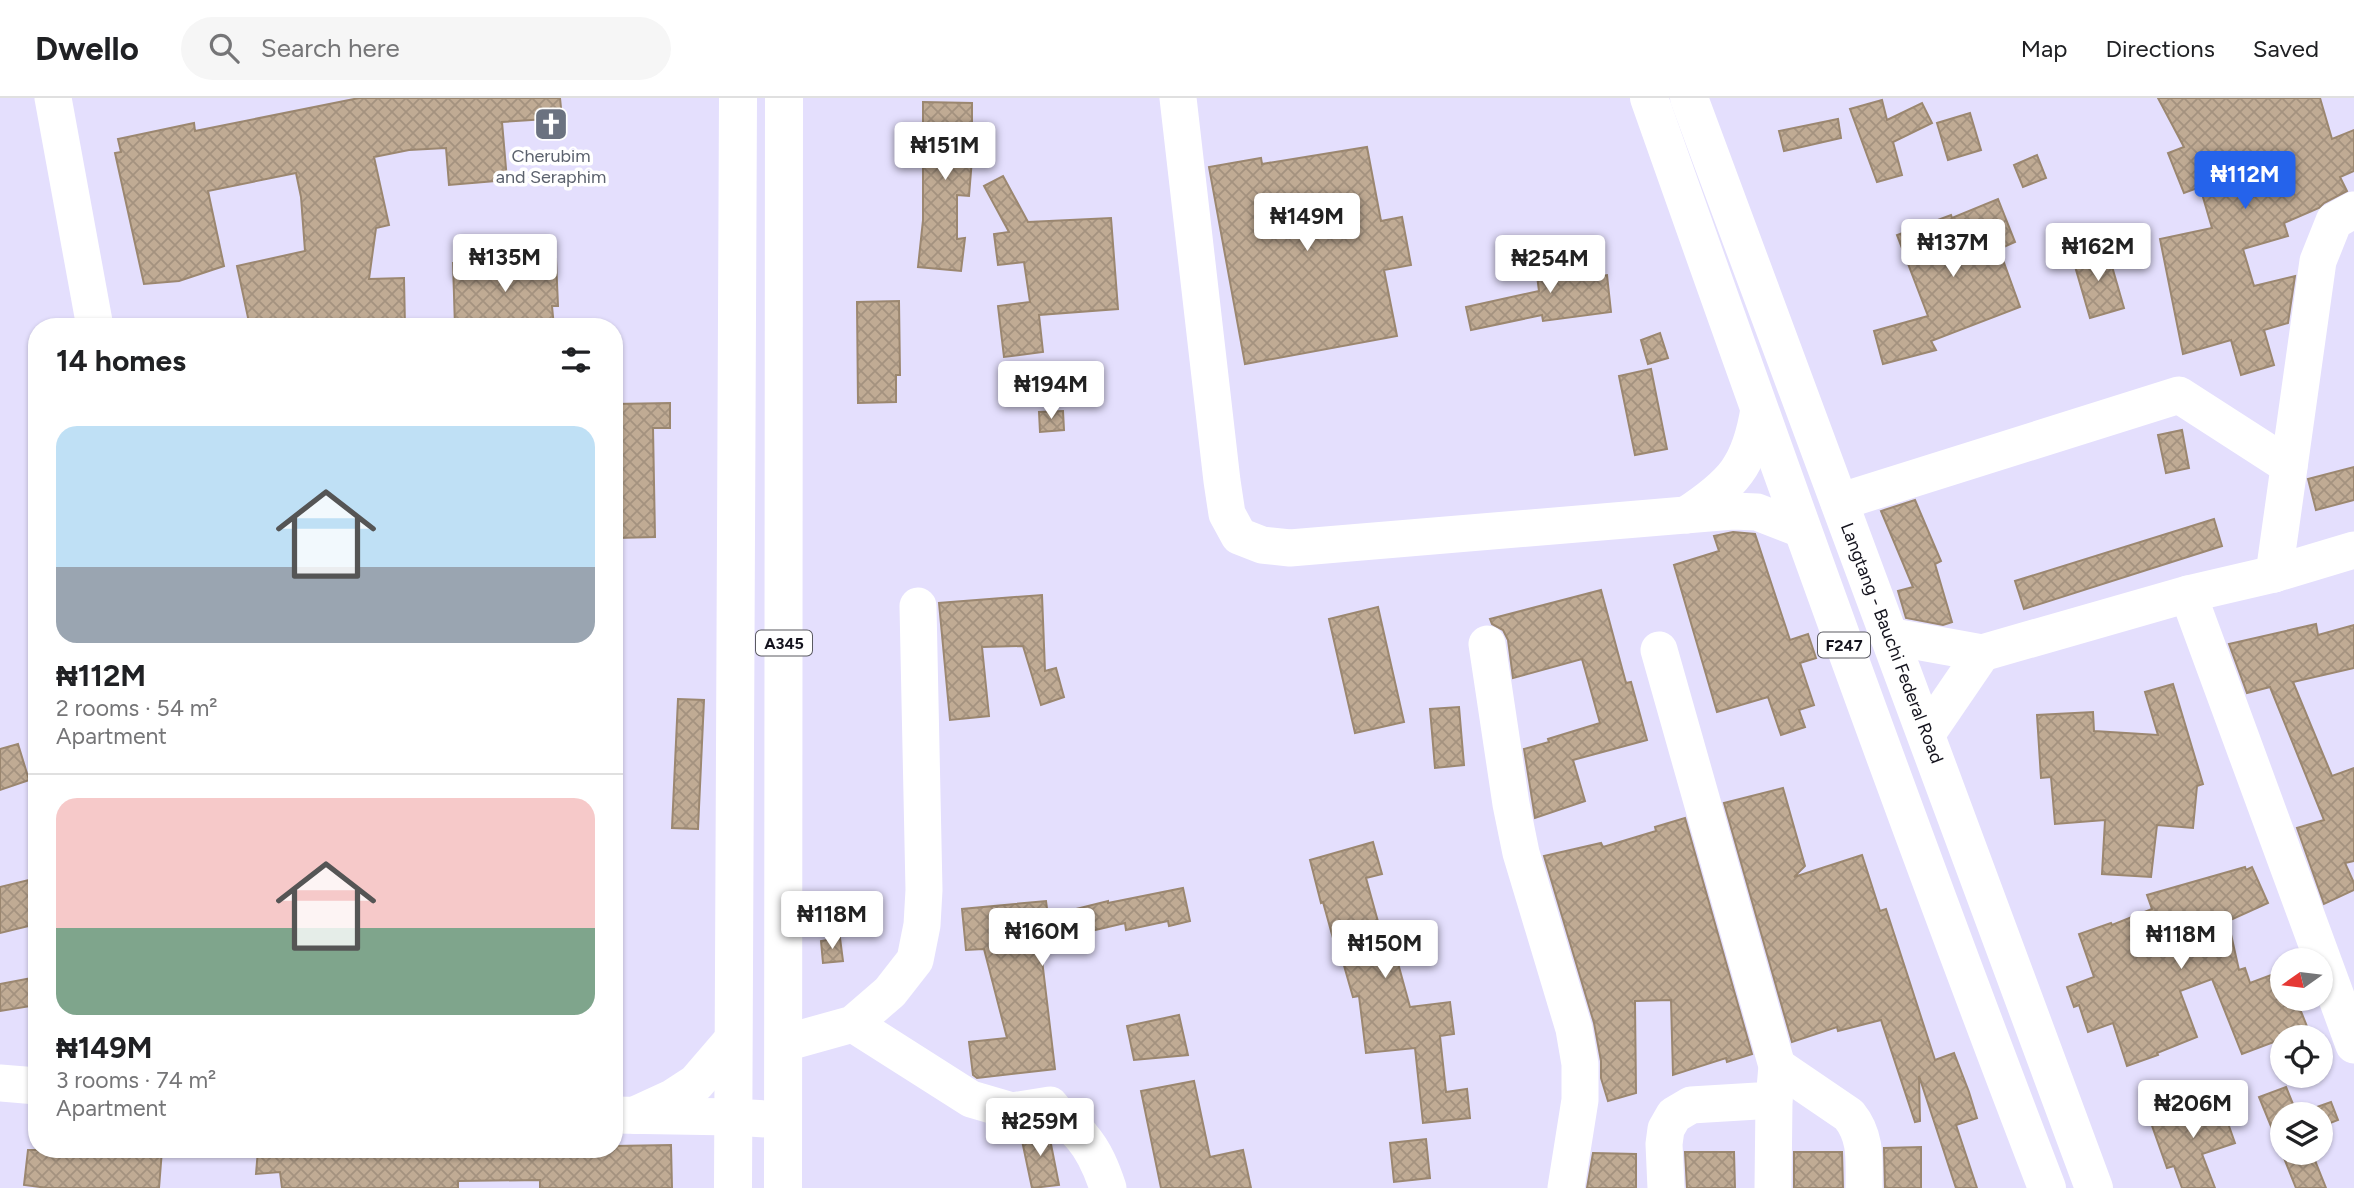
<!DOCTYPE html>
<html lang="en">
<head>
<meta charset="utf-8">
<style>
  :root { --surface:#fff; --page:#f6f6f6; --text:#202124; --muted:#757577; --line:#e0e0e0; --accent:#2563eb }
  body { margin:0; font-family:Figtree,sans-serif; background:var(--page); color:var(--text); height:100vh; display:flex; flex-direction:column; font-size:26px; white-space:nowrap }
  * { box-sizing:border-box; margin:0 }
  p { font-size:23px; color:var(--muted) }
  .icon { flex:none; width:38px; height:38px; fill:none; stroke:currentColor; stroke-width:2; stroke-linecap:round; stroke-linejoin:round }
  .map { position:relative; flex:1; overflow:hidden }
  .sheet { position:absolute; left:28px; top:220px; width:595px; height:840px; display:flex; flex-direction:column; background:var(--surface); border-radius:28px; box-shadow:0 2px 5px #0004 }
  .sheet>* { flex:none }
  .needle { width:46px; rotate:256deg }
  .fabs { position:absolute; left:2270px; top:850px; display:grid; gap:14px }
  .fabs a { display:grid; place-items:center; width:63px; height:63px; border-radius:50%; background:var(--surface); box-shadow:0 2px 5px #0004; font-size:35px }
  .price { position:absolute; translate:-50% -60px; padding:0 16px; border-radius:7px; background:#fff; color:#222; font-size:23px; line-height:46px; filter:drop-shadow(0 2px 4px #0008) }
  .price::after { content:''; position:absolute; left:50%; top:42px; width:21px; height:16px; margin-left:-10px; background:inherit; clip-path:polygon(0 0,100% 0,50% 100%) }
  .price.current { background:var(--accent); color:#fff }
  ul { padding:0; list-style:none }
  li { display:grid; align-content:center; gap:14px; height:371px; padding:0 28px }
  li+li { border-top:2px solid var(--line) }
  li span { display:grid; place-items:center; height:217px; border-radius:21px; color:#555 }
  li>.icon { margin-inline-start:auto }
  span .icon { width:126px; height:126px; fill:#fffc; stroke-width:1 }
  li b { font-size:30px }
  h2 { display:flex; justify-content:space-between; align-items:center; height:84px; padding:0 28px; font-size:30px }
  header { display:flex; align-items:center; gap:42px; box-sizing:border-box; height:98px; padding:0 35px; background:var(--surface); border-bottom:2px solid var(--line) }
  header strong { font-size:33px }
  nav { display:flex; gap:38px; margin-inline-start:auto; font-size:24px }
  .search { width:490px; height:63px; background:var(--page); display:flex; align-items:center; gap:18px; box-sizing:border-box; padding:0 24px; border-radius:38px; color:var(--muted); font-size:26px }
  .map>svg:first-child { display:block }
  .building { fill:url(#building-cross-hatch); stroke:#9b8770; stroke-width:2 }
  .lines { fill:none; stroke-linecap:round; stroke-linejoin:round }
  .minor { stroke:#fff; stroke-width:37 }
  .major { stroke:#fff; stroke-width:38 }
  .highway { stroke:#fff; stroke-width:38 }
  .labels { text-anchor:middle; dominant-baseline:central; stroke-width:7; stroke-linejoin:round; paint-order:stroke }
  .shield { fill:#fff; stroke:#5a5a61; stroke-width:2 }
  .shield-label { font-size:16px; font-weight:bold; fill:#14131d }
  .worship-label { font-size:18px; fill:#5b616d; stroke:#fff }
  .street-label { font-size:18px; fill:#14131d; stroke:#fff }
</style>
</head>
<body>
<header>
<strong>Dwello</strong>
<div class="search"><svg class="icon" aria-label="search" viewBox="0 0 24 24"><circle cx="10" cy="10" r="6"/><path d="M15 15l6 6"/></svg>Search here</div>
<nav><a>Map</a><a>Directions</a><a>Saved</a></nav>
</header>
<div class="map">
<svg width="2354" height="1090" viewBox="0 0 2354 1090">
  <defs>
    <pattern id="building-cross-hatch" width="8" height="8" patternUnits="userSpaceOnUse" patternTransform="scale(1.75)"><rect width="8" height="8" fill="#c0ab94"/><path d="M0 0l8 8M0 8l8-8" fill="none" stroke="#a4927f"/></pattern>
  </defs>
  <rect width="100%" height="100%" fill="#e4dffd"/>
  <g class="building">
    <path d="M 359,0 L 560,0 L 562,20 L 502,24 L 507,82 L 449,87 L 446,50 L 409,52 L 374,59 L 389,127 L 376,130 L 369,181 L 404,180 L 405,229 L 250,229 L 237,168 L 305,153 L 301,99 L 296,75 L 208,93 L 224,168 L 179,183 L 144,186 L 115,55 L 121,54 L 118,41 L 194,25 L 195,33 Z"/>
    <path d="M 2158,0 L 2320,0 L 2332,41 L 2354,32 L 2354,73 L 2340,79 L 2347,93 L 2324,105 L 2319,110 L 2284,125 L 2288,138 L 2243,151 L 2254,188 L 2295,178 L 2288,225 L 2264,232 L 2274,267 L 2241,277 L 2231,242 L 2183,256 L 2160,141 L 2212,130 L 2200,89 L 2184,95 L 2168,55 L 2184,49 Z"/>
    <path d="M 1882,2 L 1887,22 L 1922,5 L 1932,25 L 1893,44 L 1902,77 L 1877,84 L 1850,11 Z"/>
    <path d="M 923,4 L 972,5 L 972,61 L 969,98 L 957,97 L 957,141 L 965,140 L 961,173 L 918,169 L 923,122 Z"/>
    <path d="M 1970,15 L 1981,52 L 1948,62 L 1937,25 Z"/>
    <path d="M 1838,21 L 1841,40 L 1784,53 L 1779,33 Z"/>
    <path d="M 1367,49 L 1381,123 L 1402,119 L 1411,167 L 1384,172 L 1397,238 L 1245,266 L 1209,69 L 1261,60 L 1262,66 Z"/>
    <path d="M 2037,57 L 2046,80 L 2023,89 L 2014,67 Z"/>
    <path d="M 1003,78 L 1028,124 L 1111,120 L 1118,211 L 1039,217 L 1043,254 L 1004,259 L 998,208 L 1030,204 L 1024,164 L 998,167 L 994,136 L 1009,134 L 984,88 Z"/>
    <path d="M 1998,101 L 2015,144 L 1999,151 L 2020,209 L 1931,243 L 1936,252 L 1883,266 L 1874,233 L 1928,218 L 1897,137 L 1951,117 L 1952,120 Z"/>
    <path d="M 2107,151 L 2124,210 L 2090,220 L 2072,158 Z"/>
    <path d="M 1588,155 L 1591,179 L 1607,177 L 1611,214 L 1543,223 L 1542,217 L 1471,232 L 1466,209 L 1539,193 L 1535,162 Z"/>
    <path d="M 556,161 L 558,208 L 552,208 L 554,229 L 455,229 L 453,165 Z"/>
    <path d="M 899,203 L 900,277 L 896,277 L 896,304 L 858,305 L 857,204 Z"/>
    <path d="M 1660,235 L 1668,260 L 1648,266 L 1641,242 Z"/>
    <path d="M 1651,271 L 1667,351 L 1635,357 L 1619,278 Z"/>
    <path d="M 670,305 L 670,330 L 653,330 L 655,439 L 617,440 L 614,306 Z"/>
    <path d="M 1063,313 L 1064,332 L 1040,334 L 1039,314 Z"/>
    <path d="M 2182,332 L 2189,370 L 2166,375 L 2158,337 Z"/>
    <path d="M 2354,369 L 2354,402 L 2316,412 L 2308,381 Z"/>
    <path d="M 1915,402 L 1941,463 L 1935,466 L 1952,524 L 1943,527 L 1906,520 L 1898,493 L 1913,489 L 1881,413 Z"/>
    <path d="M 2214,421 L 2222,448 L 2024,511 L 2015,483 Z"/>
    <path d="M 1733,434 L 1755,436 L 1790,542 L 1808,536 L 1816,560 L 1800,565 L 1814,607 L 1799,612 L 1805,629 L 1781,637 L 1768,599 L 1717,614 L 1674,467 L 1719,453 L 1714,438 Z"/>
    <path d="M 1601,492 L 1626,585 L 1631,584 L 1647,642 L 1573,662 L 1585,703 L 1535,720 L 1524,651 L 1549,644 L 1548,641 L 1600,625 L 1582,561 L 1513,580 L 1508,542 L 1503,532 L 1492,526 L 1490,521 Z"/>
    <path d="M 1042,497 L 1045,573 L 1056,570 L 1064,599 L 1041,607 L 1023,548 L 982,549 L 989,618 L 950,622 L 939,505 Z"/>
    <path d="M 1378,509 L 1404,624 L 1355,635 L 1329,521 Z"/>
    <path d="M 2316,526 L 2318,537 L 2354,527 L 2354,570 L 2293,584 L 2332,678 L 2354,670 L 2354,763 L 2345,765 L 2354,785 L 2354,792 L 2324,806 L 2297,730 L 2324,722 L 2270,589 L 2247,595 L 2229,546 Z"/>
    <path d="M 2173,586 L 2203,686 L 2197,688 L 2193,730 L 2157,727 L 2151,779 L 2102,776 L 2105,722 L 2055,726 L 2051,679 L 2041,680 L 2037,617 L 2093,614 L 2094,633 L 2158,637 L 2145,594 Z"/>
    <path d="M 678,601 L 704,602 L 698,731 L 672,730 Z"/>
    <path d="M 1459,609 L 1464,667 L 1435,670 L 1430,611 Z"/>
    <path d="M 18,646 L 29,682 L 0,692 L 0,651 Z"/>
    <path d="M 1783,690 L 1805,768 L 1794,779 L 1862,757 L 1880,813 L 1886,811 L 1935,962 L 1954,955 L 1969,994 L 1977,1020 L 1956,1027 L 1977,1090 L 1956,1090 L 1919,978 L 1920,1023 L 1915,1024 L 1881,922 L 1838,933 L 1837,929 L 1792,944 L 1724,705 Z"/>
    <path d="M 1685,720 L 1752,956 L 1727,964 L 1726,960 L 1673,977 L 1671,902 L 1635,903 L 1636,995 L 1608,1003 L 1601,980 L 1601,963 L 1594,925 L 1544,758 L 1601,745 L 1603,749 L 1656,733 L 1655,729 Z"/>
    <path d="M 1373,744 L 1382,776 L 1366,780 L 1385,849 L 1393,847 L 1410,909 L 1450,904 L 1454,936 L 1440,938 L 1446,994 L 1467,991 L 1470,1020 L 1423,1025 L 1415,950 L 1366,955 L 1359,898 L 1353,899 L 1339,850 L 1336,851 L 1323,804 L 1321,805 L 1310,762 Z"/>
    <path d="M 2245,769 L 2246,772 L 2252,769 L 2268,805 L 2228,823 L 2239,872 L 2245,870 L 2250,885 L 2282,873 L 2282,901 L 2296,901 L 2308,931 L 2242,956 L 2212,881 L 2180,893 L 2197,939 L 2157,955 L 2158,957 L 2127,968 L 2113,925 L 2088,934 L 2079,907 L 2074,909 L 2067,889 L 2094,879 L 2079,836 L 2111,825 L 2112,827 L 2152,811 L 2147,797 Z"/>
    <path d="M 37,780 L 37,826 L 0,835 L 0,789 Z"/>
    <path d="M 1183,790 L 1190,823 L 1169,828 L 1168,823 L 1126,832 L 1125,825 L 1040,845 L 1055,971 L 977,980 L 973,977 L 969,944 L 1007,940 L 984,851 L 966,852 L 962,811 L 1046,803 L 1048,818 L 1108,803 L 1108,805 Z"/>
    <path d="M 840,840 L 843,863 L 823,865 L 821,843 Z"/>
    <path d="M 37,879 L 37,907 L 0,913 L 0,886 Z"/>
    <path d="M 1179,917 L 1188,957 L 1134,962 L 1127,928 Z"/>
    <path d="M 1194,983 L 1210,1059 L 1243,1052 L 1251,1090 L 1161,1090 L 1141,993 Z"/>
    <path d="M 2286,989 L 2297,1016 L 2331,1004 L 2338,1022 L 2320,1029 L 2320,1017 L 2282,1017 L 2282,1055 L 2259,999 Z"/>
    <path d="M 2218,997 L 2235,1045 L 2202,1056 L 2215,1090 L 2182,1090 L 2174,1068 L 2167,1070 L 2150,1022 Z"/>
    <path d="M 1042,1030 L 1049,1036 L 1059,1087 L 1032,1090 L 1020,1033 Z"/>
    <path d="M 1426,1041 L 1430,1080 L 1394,1084 L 1390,1045 Z"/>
    <path d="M 671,1047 L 672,1090 L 540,1090 L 540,1082 L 458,1083 L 458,1090 L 282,1090 L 280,1074 L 256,1076 L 258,1052 L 476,1054 L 476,1052 L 614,1052 L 614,1048 Z"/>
    <path d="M 1921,1049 L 1921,1090 L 1885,1090 L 1884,1050 Z"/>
    <path d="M 28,1052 L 162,1052 L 159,1090 L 48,1090 L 24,1087 Z"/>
    <path d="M 1685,1054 L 1734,1054 L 1735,1090 L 1687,1090 Z"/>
    <path d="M 1794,1054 L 1842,1054 L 1843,1090 L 1794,1090 Z"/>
    <path d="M 1593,1055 L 1636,1056 L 1636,1090 L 1587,1090 Z"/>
    <path d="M 2282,1055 L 2312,1055 L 2326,1090 L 2296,1090 Z"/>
  </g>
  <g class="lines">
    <g class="minor">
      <path d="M 53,0 L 95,229"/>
      <path d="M 1178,0 L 1222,383 L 1227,416 L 1239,438 L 1262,447 L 1290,450 L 1733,413 L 1757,414 L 1801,431"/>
      <path d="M 1839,404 L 2179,297 L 2289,368"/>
      <path d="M 1686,417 C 1733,386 1750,368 1759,311"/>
      <path d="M 2274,476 L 2318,163 L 2334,123 L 2354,112"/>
      <path d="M 2188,496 L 2354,947"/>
      <path d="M 1888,538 L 1982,555 L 2188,496 L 2274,476 L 2354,452"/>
      <path d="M 1487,546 L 1511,706 L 1521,755 L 1574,931 L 1580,966 L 1580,1002 L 1566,1090"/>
      <path d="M 1659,552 L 1777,968 L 1774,1002 L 1773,1090"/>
      <path d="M 1926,637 L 1982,555"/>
      <path d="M 853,926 L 971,1001 L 1012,1013 L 1050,1007 C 1061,1022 1072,1026 1082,1039 C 1095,1054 1102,1072 1108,1090"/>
      <path d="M 785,945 L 853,926 L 890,894 L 915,862 L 922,827 L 924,792 L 918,508"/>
      <path d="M 1777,968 L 1849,1017 C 1867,1039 1864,1063 1864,1090"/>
      <path d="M 0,985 L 37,988"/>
      <path d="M 614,1017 L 733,1019 L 783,1022"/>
      <path d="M 1666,1090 L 1664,1046 L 1666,1031 L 1674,1017 L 1691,1007 L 1774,1002"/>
    </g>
    <g class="major">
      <path d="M 1649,0 C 1778,365 1908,729 2047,1090"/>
      <path d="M 1689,0 L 2094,1090"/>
    </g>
    <g class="highway">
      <path d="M 636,1017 L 673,1000 L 696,985 L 733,942"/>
      <path d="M 733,1090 L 738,0"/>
      <path d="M 783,1090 L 784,0"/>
    </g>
  </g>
  <defs>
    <g id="church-square" transform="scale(1.75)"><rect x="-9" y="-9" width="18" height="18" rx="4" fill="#6b7280" stroke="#fff"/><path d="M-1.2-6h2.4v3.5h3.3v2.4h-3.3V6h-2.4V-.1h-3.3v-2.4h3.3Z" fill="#fff"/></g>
  </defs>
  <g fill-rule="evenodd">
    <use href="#church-square" x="551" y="26"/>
  </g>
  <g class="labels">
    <g class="shield">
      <rect x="756" y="532.5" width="56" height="25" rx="5"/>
      <rect x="1818" y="534.5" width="52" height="25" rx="5"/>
    </g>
    <g class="shield-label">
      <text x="784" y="545">A345</text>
      <text x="1844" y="547">F247</text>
    </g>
    <g class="worship-label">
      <text x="551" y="58">Cherubim<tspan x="551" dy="21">and Seraphim</tspan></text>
    </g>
    <g class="street-label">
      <text transform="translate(1892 545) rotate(69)">Langtang - Bauchi Federal Road</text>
    </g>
  </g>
</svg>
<div class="fabs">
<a><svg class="needle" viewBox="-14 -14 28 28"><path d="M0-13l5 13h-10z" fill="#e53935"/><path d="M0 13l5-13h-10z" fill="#757577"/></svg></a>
<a><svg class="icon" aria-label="locate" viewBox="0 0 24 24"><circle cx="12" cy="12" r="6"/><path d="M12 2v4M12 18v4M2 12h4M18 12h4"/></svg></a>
<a><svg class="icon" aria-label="layers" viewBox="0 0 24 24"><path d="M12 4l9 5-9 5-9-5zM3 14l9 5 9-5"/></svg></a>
</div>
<b class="price" style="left:945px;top:84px">₦151M</b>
<b class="price current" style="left:2245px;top:113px">₦112M</b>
<b class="price" style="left:1307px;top:155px">₦149M</b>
<b class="price" style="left:1953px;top:181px">₦137M</b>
<b class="price" style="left:2098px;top:185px">₦162M</b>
<b class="price" style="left:505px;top:196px">₦135M</b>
<b class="price" style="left:1550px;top:197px">₦254M</b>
<b class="price" style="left:1051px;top:323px">₦194M</b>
<b class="price" style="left:832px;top:853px">₦118M</b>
<b class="price" style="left:1042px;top:870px">₦160M</b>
<b class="price" style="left:2181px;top:873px">₦118M</b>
<b class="price" style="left:1385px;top:882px">₦150M</b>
<b class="price" style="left:2193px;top:1042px">₦206M</b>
<b class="price" style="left:1040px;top:1060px">₦259M</b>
<section class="sheet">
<h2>14 homes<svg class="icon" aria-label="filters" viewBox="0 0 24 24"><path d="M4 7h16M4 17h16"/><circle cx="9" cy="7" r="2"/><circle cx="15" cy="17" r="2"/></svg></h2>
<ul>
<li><span style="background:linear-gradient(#bfe0f5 65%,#9aa5b1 0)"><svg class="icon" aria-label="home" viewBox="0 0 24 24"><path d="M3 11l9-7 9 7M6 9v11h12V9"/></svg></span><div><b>₦112M</b><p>2 rooms · 54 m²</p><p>Apartment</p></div></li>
<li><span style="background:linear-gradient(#f6c9c9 60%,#7fa58c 0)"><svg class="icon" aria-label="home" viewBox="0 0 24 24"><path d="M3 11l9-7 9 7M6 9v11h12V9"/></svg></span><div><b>₦149M</b><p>3 rooms · 74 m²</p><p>Apartment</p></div></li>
</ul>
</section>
</div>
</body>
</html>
